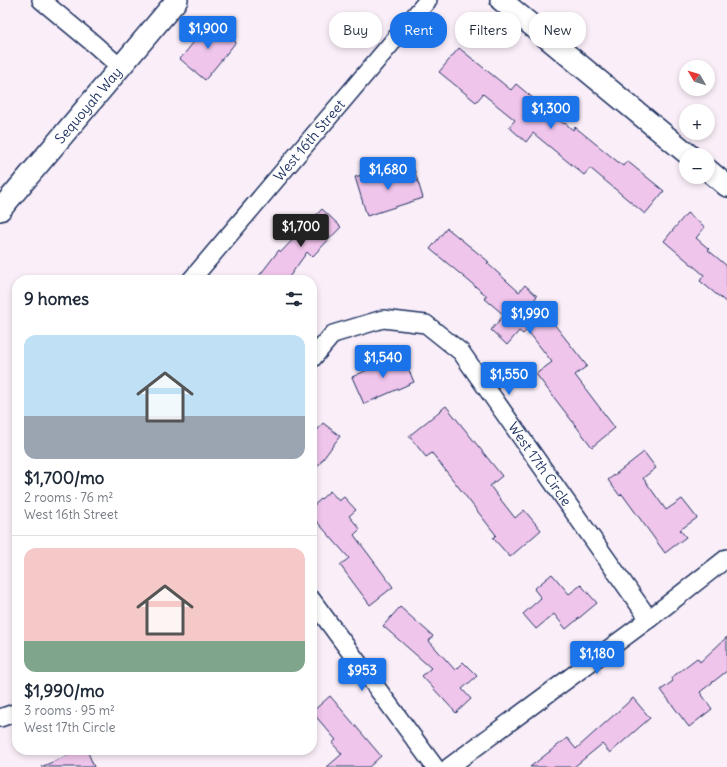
<!DOCTYPE html>
<html lang="en">
<head>
<meta charset="utf-8">
<style>
  :root { --surface:#fff; --page:#f2f2f3; --text:#1f2937; --muted:#747a83; --line:#e0e1e3; --accent:#1a73e8 }
  body { margin:0; font-family:Delius,sans-serif; background:var(--page); color:var(--text); height:100vh; display:flex; flex-direction:column; font-size:15px; white-space:nowrap }
  * { box-sizing:border-box; margin:0 }
  p { font-size:13px; color:var(--muted) }
  .icon { flex:none; width:22px; height:22px; fill:none; stroke:currentColor; stroke-width:2; stroke-linecap:round; stroke-linejoin:round }
  .map { position:relative; flex:1; overflow:hidden }
  .panel { position:absolute; left:12px; top:275px; width:305px; height:480px; display:flex; flex-direction:column; background:var(--surface); border-radius:16px; box-shadow:0 2px 6px #0003 }
  .panel>* { flex:none }
  .hud { position:absolute; left:329px; top:12px; width:338px; height:36px; display:flex; gap:8px }
  .needle { width:26px; rotate:308deg }
  .tools { position:absolute; left:679px; top:60px; display:grid; gap:8px }
  .tools a { display:grid; place-items:center; width:36px; height:36px; border-radius:50%; background:var(--surface); box-shadow:0 2px 6px #0003; font-size:20px }
  .price { position:absolute; translate:-50% -34px; padding:0 9px; border-radius:4px; background:var(--accent); color:#fff; font-size:13px; line-height:26px; filter:drop-shadow(0 1px 2px #0008) }
  .price::after { content:''; position:absolute; left:50%; top:24px; width:12px; height:9px; margin-left:-6px; background:inherit; clip-path:polygon(0 0,100% 0,50% 100%) }
  .price.current { background:#222; color:#fff }
  ul { padding:0; list-style:none }
  li { display:grid; align-content:center; gap:8px; height:212px; padding:0 12px }
  li+li { border-top:1px solid var(--line) }
  li span { display:grid; place-items:center; height:124px; border-radius:12px; color:#555 }
  li>.icon { margin-inline-start:auto }
  span .icon { width:72px; height:72px; fill:#fffc; stroke-width:1 }
  li b { font-size:17px }
  h2 { display:flex; justify-content:space-between; align-items:center; height:48px; padding:0 12px; font-size:17px }
  .pill { padding:0 14px; border-radius:16px; background:var(--surface); box-shadow:0 2px 6px #0003; font-size:14px; line-height:36px }
  .pill.current { background:var(--accent); color:#fff }
  .map>svg:first-child { display:block }
  .building { fill:#f0c5ec; stroke:#1b2f5e }
  .lines { fill:none; stroke-linecap:round; stroke-linejoin:round }
  .minor-casing { stroke:#1b2f5e; stroke-width:20 }
  .tertiary-casing { stroke:#1b2f5e; stroke-width:24 }
  .minor { stroke:#fff; stroke-width:17 }
  .tertiary { stroke:#fff; stroke-width:21 }
  .labels { text-anchor:middle; dominant-baseline:central; stroke-width:3.5; stroke-linejoin:round; paint-order:stroke }
  .street-label { font-size:14px; fill:#1b2f5e; stroke:#fff }
</style>
</head>
<body>
<div class="map">
<svg width="727" height="767" viewBox="0 0 727 767">
  <rect width="100%" height="100%" fill="#faeef9"/>
  <filter id="ink" filterUnits="userSpaceOnUse"><feTurbulence type="fractalNoise" baseFrequency=".025" numOctaves="2"/><feDisplacementMap in="SourceGraphic" scale="8" xChannelSelector="R" yChannelSelector="G"/><feConvolveMatrix kernelMatrix="1 2 1 2 8 2 1 2 1" color-interpolation-filters="sRGB"/></filter>
  <g filter="url(#ink)">
    <g class="building">
      <path d="M 211,21 L 236,42 L 205,80 L 180,59 Z"/>
      <path d="M 459,48 L 511,90 L 516,84 L 564,124 L 565,123 L 573,130 L 575,127 L 623,166 L 627,161 L 664,191 L 645,214 L 590,168 L 584,175 L 533,133 L 526,142 L 509,127 L 515,120 L 483,94 L 476,102 L 439,72 Z"/>
      <path d="M 414,169 L 423,198 L 367,216 L 355,177 L 378,170 L 381,179 Z"/>
      <path d="M 322,209 L 341,227 L 312,257 L 307,252 L 287,280 L 256,280 L 279,250 L 281,252 Z"/>
      <path d="M 687,213 L 705,227 L 696,238 L 709,249 L 708,250 L 727,266 L 727,303 L 700,281 L 704,275 L 664,241 Z"/>
      <path d="M 447,228 L 489,262 L 487,263 L 519,292 L 525,285 L 537,296 L 532,303 L 554,324 L 587,366 L 575,375 L 615,428 L 592,447 L 536,374 L 552,362 L 527,330 L 523,334 L 519,331 L 507,345 L 491,330 L 504,315 L 484,298 L 487,296 L 430,249 Z"/>
      <path d="M 402,354 L 414,382 L 364,404 L 352,377 Z"/>
      <path d="M 446,406 L 502,476 L 490,486 L 515,518 L 524,510 L 541,530 L 510,557 L 493,538 L 496,535 L 432,453 L 426,457 L 409,436 Z"/>
      <path d="M 323,423 L 340,436 L 312,474 L 312,437 Z"/>
      <path d="M 644,452 L 656,468 L 643,478 L 666,510 L 682,499 L 697,518 L 680,530 L 686,537 L 665,553 L 622,494 L 620,496 L 608,480 Z"/>
      <path d="M 330,491 L 339,501 L 344,497 L 356,510 L 349,516 L 360,529 L 354,535 L 393,587 L 370,605 L 340,565 L 349,558 L 312,516 L 312,507 Z"/>
      <path d="M 552,574 L 569,594 L 581,585 L 597,603 L 566,629 L 554,614 L 536,629 L 523,614 L 541,598 L 534,589 Z"/>
      <path d="M 400,607 L 433,636 L 429,641 L 455,670 L 463,662 L 477,676 L 462,689 L 471,699 L 456,713 L 422,676 L 431,668 L 383,626 Z"/>
      <path d="M 727,637 L 727,671 L 700,692 L 712,709 L 689,727 L 661,690 L 673,681 L 671,678 L 697,658 L 700,662 Z"/>
      <path d="M 330,696 L 381,756 L 369,767 L 327,767 L 342,754 L 332,743 L 336,740 L 312,712 Z"/>
      <path d="M 633,698 L 650,718 L 610,753 L 602,744 L 574,767 L 530,767 L 567,738 L 576,749 Z"/>
      <path d="M 80,750 L 87,750 L 94,767 L 41,767 Z"/>
    </g>
    <g class="lines">
      <g class="minor-casing">
        <g id="minor">
          <path d="M 41,0 L 94,44 L 120,67"/>
          <path id="s1" d="M 191,280 L 428,0"/>
          <path id="s2" d="M 312,359 L 333,334 L 383,319 L 426,324 L 461,352 L 649,619"/>
          <path d="M 312,600 L 435,767"/>
          <path d="M 0,718 L 17,712"/>
          <path d="M 449,767 L 649,619 L 727,558"/>
        </g>
      </g>
      <g class="tertiary-casing">
        <g id="tertiary">
          <path d="M 501,0 L 689,155"/>
          <path d="M 708,170 L 727,186"/>
          <path id="s3" d="M 0,210 L 177,0"/>
        </g>
      </g>
      <use href="#minor" class="minor"/>
      <use href="#tertiary" class="tertiary"/>
    </g>
  </g>
  <g class="labels">
    <g class="street-label">
      <text stroke="none"><textPath href="#s3" startOffset="137">Sequoyah Way</textPath></text>
      <text stroke="none"><textPath href="#s1" startOffset="183">West 16th Street</textPath></text>
      <text stroke="none"><textPath href="#s2" startOffset="310">West 17th Circle</textPath></text>
    </g>
  </g>
</svg>
<div class="tools">
<a><svg class="needle" viewBox="-14 -14 28 28"><path d="M0-13l5 13h-10z" fill="#e53935"/><path d="M0 13l5-13h-10z" fill="#747a83"/></svg></a>
<a>+</a>
<a>−</a>
</div>
<b class="price" style="left:208px;top:50px">$1,900</b>
<b class="price" style="left:551px;top:130px">$1,300</b>
<b class="price" style="left:388px;top:191px">$1,680</b>
<b class="price current" style="left:301px;top:248px">$1,700</b>
<b class="price" style="left:530px;top:335px">$1,990</b>
<b class="price" style="left:383px;top:379px">$1,540</b>
<b class="price" style="left:509px;top:396px">$1,550</b>
<b class="price" style="left:597px;top:675px">$1,180</b>
<b class="price" style="left:362px;top:692px">$953</b>
<div class="hud">
<a class="pill">Buy</a>
<a class="pill current">Rent</a>
<a class="pill">Filters</a>
<a class="pill">New</a>
</div>
<section class="panel">
<h2>9 homes<svg class="icon" aria-label="filters" viewBox="0 0 24 24"><path d="M4 7h16M4 17h16"/><circle cx="9" cy="7" r="2"/><circle cx="15" cy="17" r="2"/></svg></h2>
<ul>
<li><span style="background:linear-gradient(#bfe0f5 65%,#9aa5b1 0)"><svg class="icon" aria-label="home" viewBox="0 0 24 24"><path d="M3 11l9-7 9 7M6 9v11h12V9"/></svg></span><div><b>$1,700/mo</b><p>2 rooms · 76 m²</p><p>West 16th Street</p></div></li>
<li><span style="background:linear-gradient(#f6c9c9 75%,#7fa58c 0)"><svg class="icon" aria-label="home" viewBox="0 0 24 24"><path d="M3 11l9-7 9 7M6 9v11h12V9"/></svg></span><div><b>$1,990/mo</b><p>3 rooms · 95 m²</p><p>West 17th Circle</p></div></li>
</ul>
</section>
</div>
</body>
</html>
